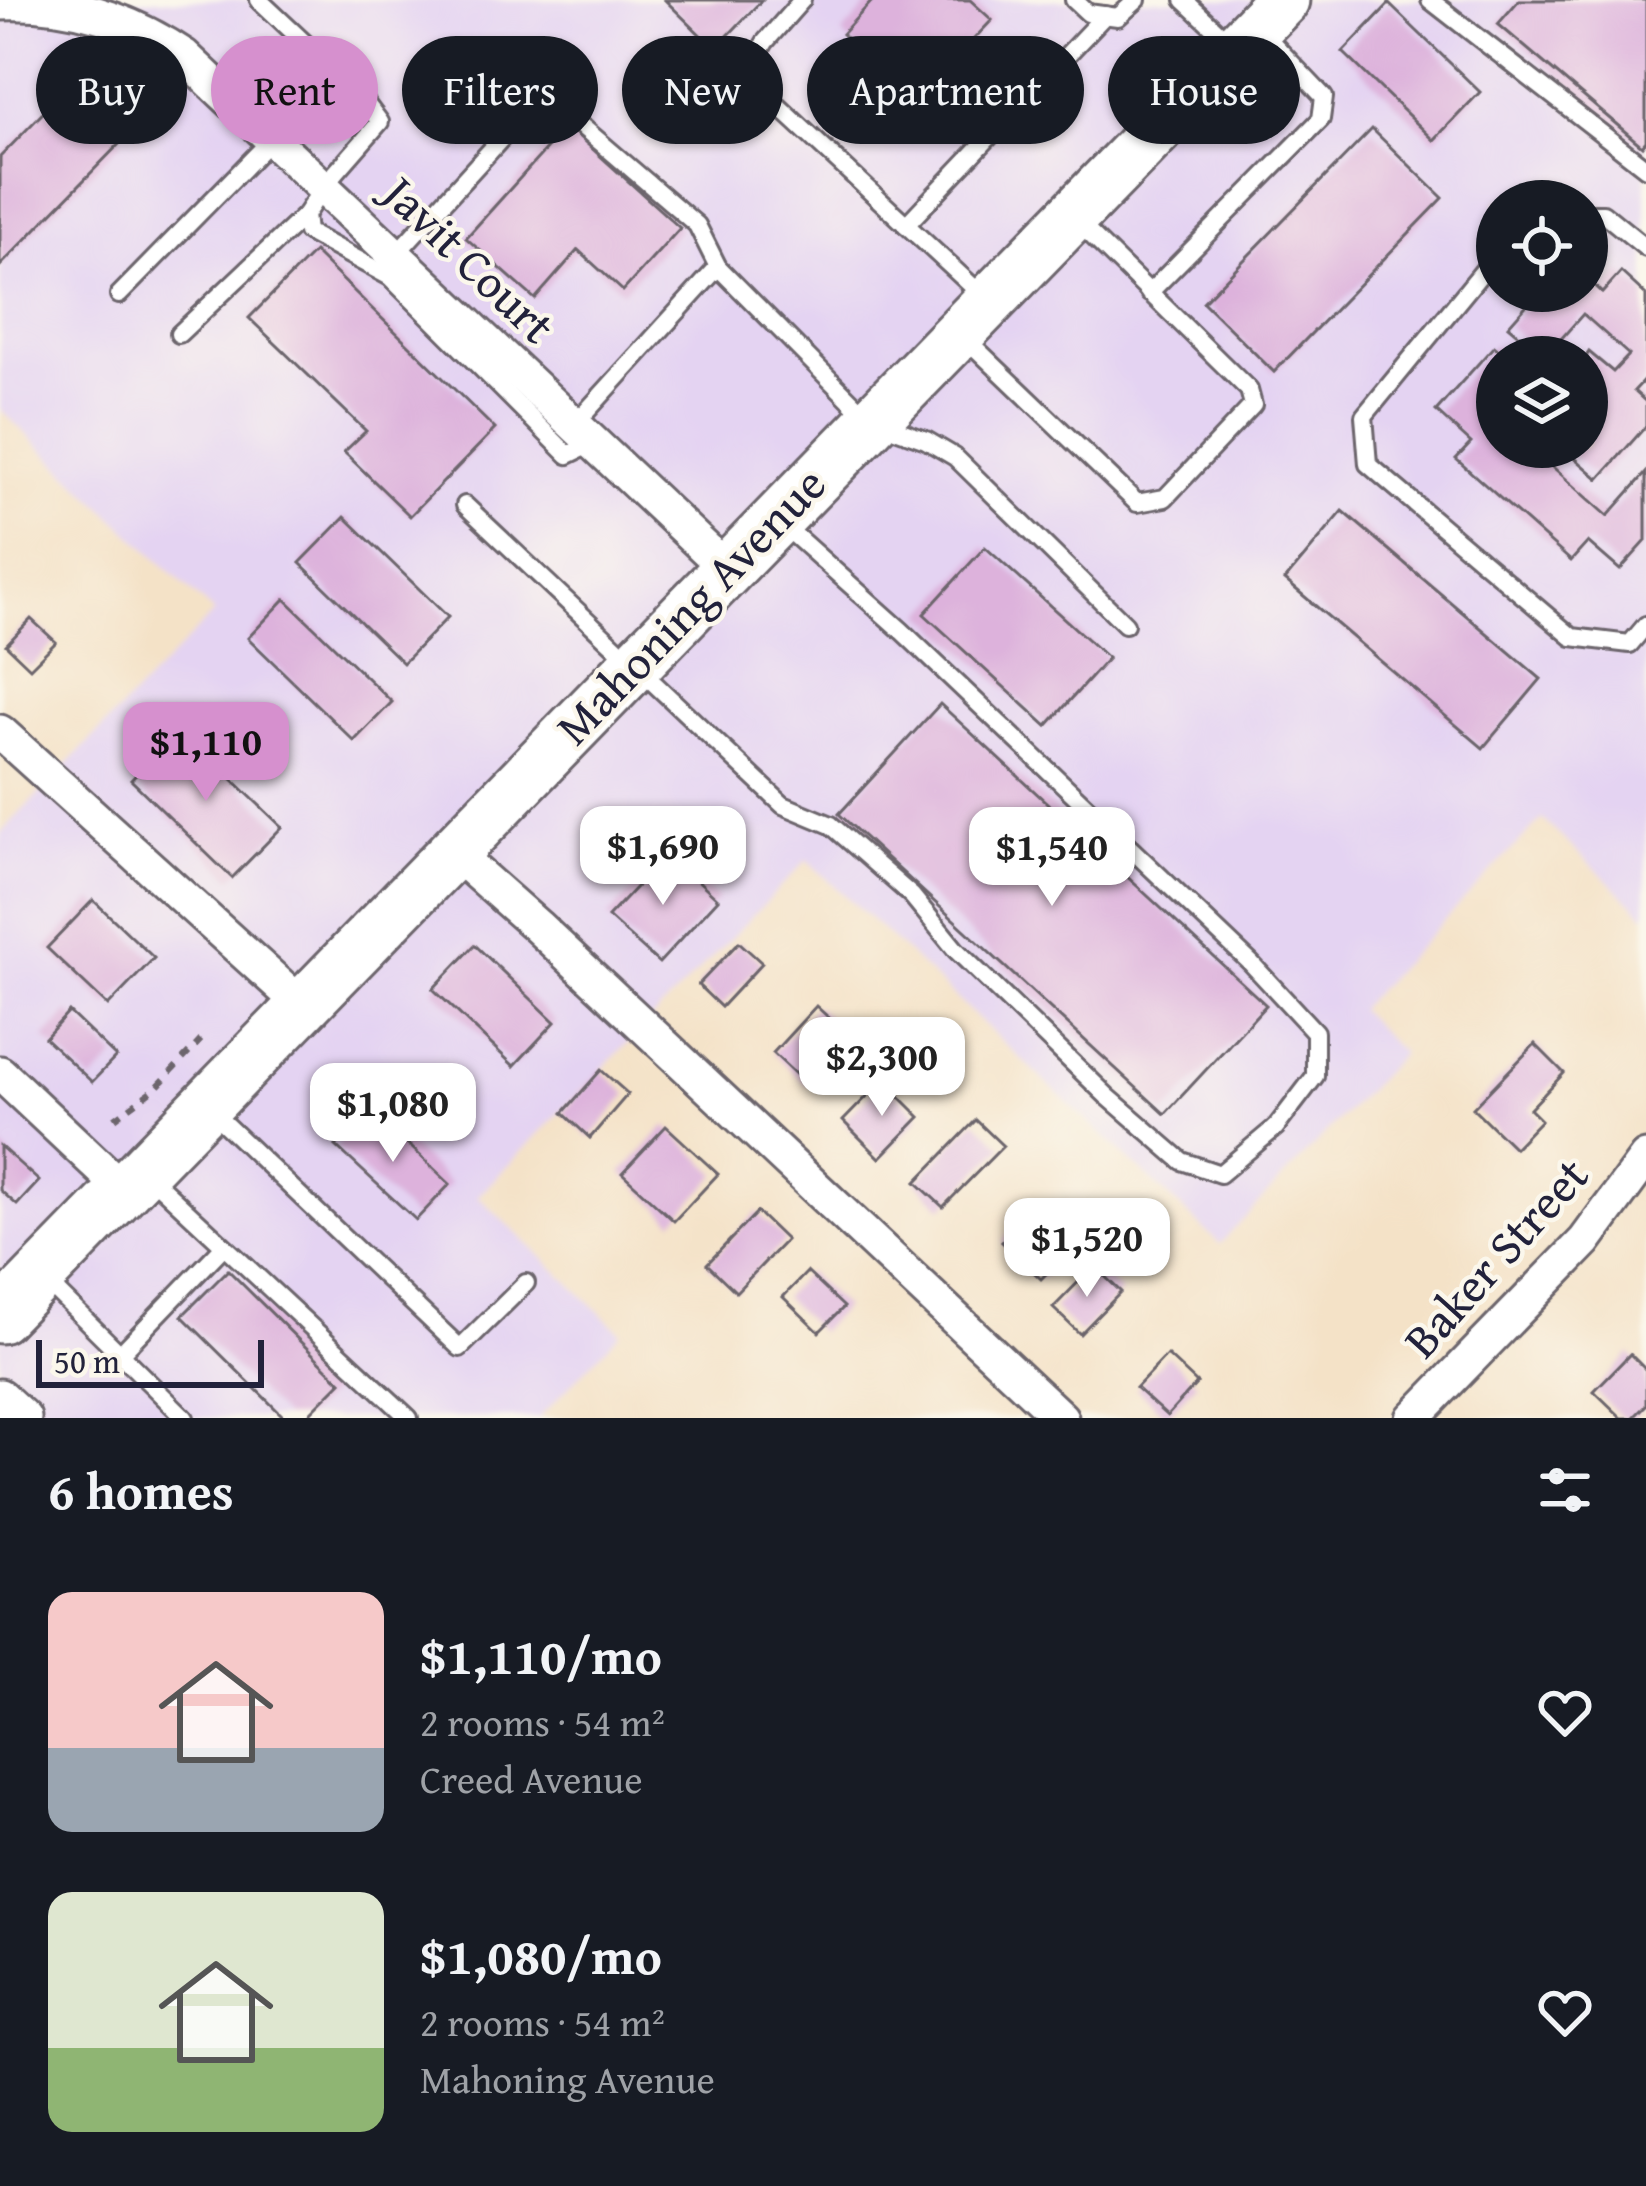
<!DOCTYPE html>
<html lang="en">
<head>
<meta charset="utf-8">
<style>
  :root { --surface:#171b24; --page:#242831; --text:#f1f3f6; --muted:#9ea1a6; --accent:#d690ce }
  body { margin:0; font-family:"Gentium Book Plus",serif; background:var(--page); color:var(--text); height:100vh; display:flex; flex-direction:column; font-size:45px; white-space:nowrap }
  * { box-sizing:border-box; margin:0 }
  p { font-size:39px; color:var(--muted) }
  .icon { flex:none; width:66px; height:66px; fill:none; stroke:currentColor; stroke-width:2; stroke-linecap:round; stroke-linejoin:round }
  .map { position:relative; height:1418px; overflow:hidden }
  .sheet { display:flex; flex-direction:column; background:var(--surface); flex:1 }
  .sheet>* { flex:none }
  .hud { position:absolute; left:36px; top:36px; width:1575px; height:108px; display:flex; gap:24px }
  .fabs { position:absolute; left:1476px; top:180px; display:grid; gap:24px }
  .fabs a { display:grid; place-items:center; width:132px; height:132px; border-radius:50%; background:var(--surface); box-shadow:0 3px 9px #0004; font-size:60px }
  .scale { position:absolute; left:36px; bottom:30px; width:228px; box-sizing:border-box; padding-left:12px; border:6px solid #22223b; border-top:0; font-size:33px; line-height:42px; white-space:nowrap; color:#22223b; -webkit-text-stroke:9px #fbf7ec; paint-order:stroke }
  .price { position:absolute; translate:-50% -102px; padding:0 27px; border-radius:24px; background:#fff; color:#222; font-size:39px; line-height:78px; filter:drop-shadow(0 3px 6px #0008) }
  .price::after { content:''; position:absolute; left:50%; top:72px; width:36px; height:27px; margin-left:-18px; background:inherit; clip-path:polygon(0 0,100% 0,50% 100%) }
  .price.on { background:var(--accent); color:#111 }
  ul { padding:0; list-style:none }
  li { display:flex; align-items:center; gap:36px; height:300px; padding:0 48px }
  li span { display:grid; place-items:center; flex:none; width:336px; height:240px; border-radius:24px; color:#555 }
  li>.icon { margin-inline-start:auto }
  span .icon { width:144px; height:144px; fill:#fffc; stroke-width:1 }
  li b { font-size:51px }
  h2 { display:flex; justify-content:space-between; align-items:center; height:144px; padding:0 48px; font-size:51px }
  .pill { padding:0 42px; border-radius:54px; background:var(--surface); box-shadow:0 3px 9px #0004; font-size:42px; line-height:108px }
  .pill.on { background:var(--accent); color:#111 }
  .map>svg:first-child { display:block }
  .built { fill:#e4d3f2; fill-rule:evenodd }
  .building { fill:#ddb2dc }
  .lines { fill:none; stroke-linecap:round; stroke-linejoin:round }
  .lane-casing { stroke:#6c656c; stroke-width:22 }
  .street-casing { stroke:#6c656c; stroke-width:39 }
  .primary-casing { stroke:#6c656c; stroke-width:57 }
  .path { stroke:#6c656c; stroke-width:6; stroke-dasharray:9 9; stroke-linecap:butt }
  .lane { stroke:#fff; stroke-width:16 }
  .street { stroke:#fff; stroke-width:33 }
  .primary { stroke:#fff; stroke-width:51 }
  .labels { text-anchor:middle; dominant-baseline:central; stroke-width:9; stroke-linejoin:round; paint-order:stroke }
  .street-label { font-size:48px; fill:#22223b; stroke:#fbf7ec }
</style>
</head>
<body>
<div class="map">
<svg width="1646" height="1418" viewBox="0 0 1646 1418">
  <rect width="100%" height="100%" fill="#fbf7ec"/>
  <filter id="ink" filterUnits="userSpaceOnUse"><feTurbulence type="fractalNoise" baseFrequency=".00833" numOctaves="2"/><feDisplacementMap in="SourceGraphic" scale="24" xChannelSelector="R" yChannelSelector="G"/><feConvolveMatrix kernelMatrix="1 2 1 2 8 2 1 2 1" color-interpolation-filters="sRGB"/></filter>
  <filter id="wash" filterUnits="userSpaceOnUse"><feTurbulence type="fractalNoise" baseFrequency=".004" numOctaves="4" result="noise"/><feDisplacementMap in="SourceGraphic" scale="48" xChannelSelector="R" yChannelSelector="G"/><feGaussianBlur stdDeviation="2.7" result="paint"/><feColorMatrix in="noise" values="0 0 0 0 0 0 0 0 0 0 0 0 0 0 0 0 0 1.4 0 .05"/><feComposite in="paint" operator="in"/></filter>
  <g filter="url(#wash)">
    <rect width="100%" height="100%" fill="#f4e2c7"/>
    <path class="built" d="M 0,0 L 1646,0 L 1646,916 L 1542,819 L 1358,1009 L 1402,1053 L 1220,1244 L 807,860 L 478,1196 L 621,1332 L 539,1418 L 0,1418 L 0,834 L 214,613 L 0,409 ZM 1497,201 L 1587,201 L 1587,291 L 1497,291 ZM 1497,357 L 1587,357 L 1587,447 L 1497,447 Z"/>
    <g id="blocks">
      <g class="building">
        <path d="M 665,0 L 762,0 L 715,49 Z"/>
        <path d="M 873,0 L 970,0 L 992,20 L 914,102 L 842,34 Z"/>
        <path d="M 1519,0 L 1646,0 L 1646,141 L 1642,146 L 1498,24 Z"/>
        <path d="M 1389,4 L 1480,92 L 1434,140 L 1343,52 Z"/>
        <path d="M 68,87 L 123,140 L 0,266 L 0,157 Z"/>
        <path d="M 567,126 L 680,228 L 623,291 L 578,250 L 535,299 L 466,238 Z"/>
        <path d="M 1372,129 L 1443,198 L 1274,372 L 1203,302 Z"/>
        <path d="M 314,252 L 495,429 L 410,516 L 344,452 L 366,431 L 249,318 Z"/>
        <path d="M 1621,272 L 1646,295 L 1646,378 L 1634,391 L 1646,402 L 1646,426 L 1599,479 L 1562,447 L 1587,447 L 1587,355 L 1589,352 L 1613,372 L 1629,355 L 1583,314 L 1545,357 L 1508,326 L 1539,291 L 1587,291 L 1587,279 L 1602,293 Z"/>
        <path d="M 1494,346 L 1507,357 L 1497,357 L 1497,447 L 1530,447 L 1608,516 L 1646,473 L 1646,541 L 1620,570 L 1588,542 L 1571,561 L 1456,459 L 1471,443 L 1436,411 Z"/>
        <path d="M 1343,511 L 1541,679 L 1483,748 L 1285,580 Z"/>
        <path d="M 345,517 L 448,617 L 403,663 L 300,563 Z"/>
        <path d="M 985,547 L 1108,658 L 1047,726 L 924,614 Z"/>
        <path d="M 285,599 L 392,702 L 354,741 L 248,638 Z"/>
        <path d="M 31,619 L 56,642 L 30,668 L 6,645 Z"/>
        <path d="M 940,704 L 1266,1005 L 1165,1114 L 839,814 Z"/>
        <path d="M 180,729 L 282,827 L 232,878 L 131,780 Z"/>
        <path d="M 668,853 L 718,899 L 659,963 L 608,917 Z"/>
        <path d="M 93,900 L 154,958 L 108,1006 L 47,948 Z"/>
        <path d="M 739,942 L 762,963 L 721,1007 L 698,985 Z"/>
        <path d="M 475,945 L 555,1022 L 514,1066 L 433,989 Z"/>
        <path d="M 816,1006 L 851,1038 L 807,1085 L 773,1053 Z"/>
        <path d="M 69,1012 L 116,1057 L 92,1082 L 45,1038 Z"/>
        <path d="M 1535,1044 L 1564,1073 L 1530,1109 L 1541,1120 L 1514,1148 L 1473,1108 Z"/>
        <path d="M 601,1070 L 628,1094 L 590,1138 L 563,1113 Z"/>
        <path d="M 883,1080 L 920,1117 L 880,1158 L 843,1121 Z"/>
        <path d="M 371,1109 L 450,1184 L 416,1220 L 336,1146 Z"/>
        <path d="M 976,1120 L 1003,1146 L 943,1207 L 916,1182 Z"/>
        <path d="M 666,1126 L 718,1174 L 674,1221 L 622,1173 Z"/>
        <path d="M 0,1146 L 39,1181 L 17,1205 L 0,1190 Z"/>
        <path d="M 757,1212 L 786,1240 L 736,1292 L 707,1264 Z"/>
        <path d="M 1030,1213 L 1069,1251 L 1041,1279 L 1002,1242 Z"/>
        <path d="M 1094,1266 L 1121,1292 L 1080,1334 L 1053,1308 Z"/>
        <path d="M 228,1270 L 341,1382 L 305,1418 L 285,1418 L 182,1316 Z"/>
        <path d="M 807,1272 L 844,1307 L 819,1332 L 783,1297 Z"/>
        <path d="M 1630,1354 L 1646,1370 L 1646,1405 L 1633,1418 L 1622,1418 L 1594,1391 Z"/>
        <path d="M 1167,1355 L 1197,1383 L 1167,1416 L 1136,1388 Z"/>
      </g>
    </g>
  </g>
  <g filter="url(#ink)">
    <use href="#blocks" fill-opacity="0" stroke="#6c656c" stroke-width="3"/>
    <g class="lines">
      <g class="lane-casing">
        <g id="lane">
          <path d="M 802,0 L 765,42 L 746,76 L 986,299"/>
          <path d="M 1074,0 L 1088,13 L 1118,17 L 1137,0"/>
          <path d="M 1184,0 L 1230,43"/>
          <path d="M 1430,0 L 1646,168"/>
          <path d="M 1587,213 L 1603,213 L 1646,248"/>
          <path d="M 305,215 L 307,232 L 390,277 L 568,455 L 593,443"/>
          <path d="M 906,225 L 1105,15"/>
          <path d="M 396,254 L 543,93 L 697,225 L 718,267 L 870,420 L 926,440 L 955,457 L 1125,624"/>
          <path d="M 1497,254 L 1364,416 L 1368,464 L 1572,637 L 1630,644 L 1646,625"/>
          <path d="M 1149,293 L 1321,119 L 1324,97 L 1261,31"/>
          <path d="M 119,295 L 273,138"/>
          <path d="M 179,334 L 305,215 L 324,186 L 380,122 L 359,94 L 259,0"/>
          <path d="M 962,335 L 1137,503 L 1165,498 L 1253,405 L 1249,390 L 1075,219"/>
          <path d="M 575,424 L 718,267"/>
          <path d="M 465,505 L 783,805 L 831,825 L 912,896 L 956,950 L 1107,1096 L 1182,1161 L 1220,1174 L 1276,1127 L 1315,1076 L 1315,1032 L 1251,963 L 902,631 L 780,522"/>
          <path d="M 210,1110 L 460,1348 L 526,1283"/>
          <path d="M 146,1173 L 409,1418"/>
          <path d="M 45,1280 L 185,1418"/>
          <path d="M 120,1354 L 223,1247"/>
        </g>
      </g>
      <g class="street-casing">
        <g id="street">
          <path d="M 0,3 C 68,0 128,18 184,56 L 726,568"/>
          <path d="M 0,732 L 302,1005"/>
          <path d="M 452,851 L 537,926 L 1061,1418"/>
          <path d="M 0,1073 L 123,1189"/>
          <path d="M 0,1396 L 24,1418"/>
          <path d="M 1413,1418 L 1585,1241 L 1646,1158"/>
        </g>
      </g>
      <g class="primary-casing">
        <path id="primary" d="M 0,1317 L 1283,0"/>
      </g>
      <path class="path" d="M 115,1118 L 156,1088 L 201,1040"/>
      <use href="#lane" class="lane"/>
      <use href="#street" class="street"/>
      <use href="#primary" class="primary"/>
    </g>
  </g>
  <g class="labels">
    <g class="street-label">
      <text transform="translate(470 259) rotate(44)">Javit Court</text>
      <text transform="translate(690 605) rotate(-46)">Mahoning Avenue</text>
      <text transform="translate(1495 1257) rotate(-48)">Baker Street</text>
    </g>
  </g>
</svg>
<div class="fabs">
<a><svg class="icon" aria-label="locate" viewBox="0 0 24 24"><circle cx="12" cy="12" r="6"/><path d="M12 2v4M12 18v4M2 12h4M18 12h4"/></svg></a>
<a><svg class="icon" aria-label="layers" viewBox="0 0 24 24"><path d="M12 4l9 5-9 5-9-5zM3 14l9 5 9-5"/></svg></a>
</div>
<div class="scale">50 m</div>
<b class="price on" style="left:206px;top:804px">$1,110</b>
<b class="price" style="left:663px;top:908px">$1,690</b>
<b class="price" style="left:1052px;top:909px">$1,540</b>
<b class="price" style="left:882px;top:1119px">$2,300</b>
<b class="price" style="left:393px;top:1165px">$1,080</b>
<b class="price" style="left:1087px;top:1300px">$1,520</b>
<div class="hud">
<a class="pill">Buy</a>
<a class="pill on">Rent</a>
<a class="pill">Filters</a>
<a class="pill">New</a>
<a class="pill">Apartment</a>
<a class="pill">House</a>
</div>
</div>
<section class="sheet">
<h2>6 homes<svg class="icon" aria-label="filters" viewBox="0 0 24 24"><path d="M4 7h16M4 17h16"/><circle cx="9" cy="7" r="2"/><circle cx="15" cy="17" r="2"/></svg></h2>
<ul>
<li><span style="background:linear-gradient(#f6c9c9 65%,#9aa5b1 0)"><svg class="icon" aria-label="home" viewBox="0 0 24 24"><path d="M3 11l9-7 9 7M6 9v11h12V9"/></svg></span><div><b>$1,110/mo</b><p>2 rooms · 54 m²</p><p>Creed Avenue</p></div><svg class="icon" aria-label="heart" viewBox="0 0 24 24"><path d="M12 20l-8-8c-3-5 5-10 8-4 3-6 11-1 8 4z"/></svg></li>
<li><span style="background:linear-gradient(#dfe7d0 65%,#8fb573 0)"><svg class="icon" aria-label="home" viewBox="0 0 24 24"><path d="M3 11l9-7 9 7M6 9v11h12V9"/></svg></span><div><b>$1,080/mo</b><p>2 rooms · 54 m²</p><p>Mahoning Avenue</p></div><svg class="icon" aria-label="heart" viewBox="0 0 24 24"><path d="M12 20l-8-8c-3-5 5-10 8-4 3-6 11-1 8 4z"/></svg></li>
</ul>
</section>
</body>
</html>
